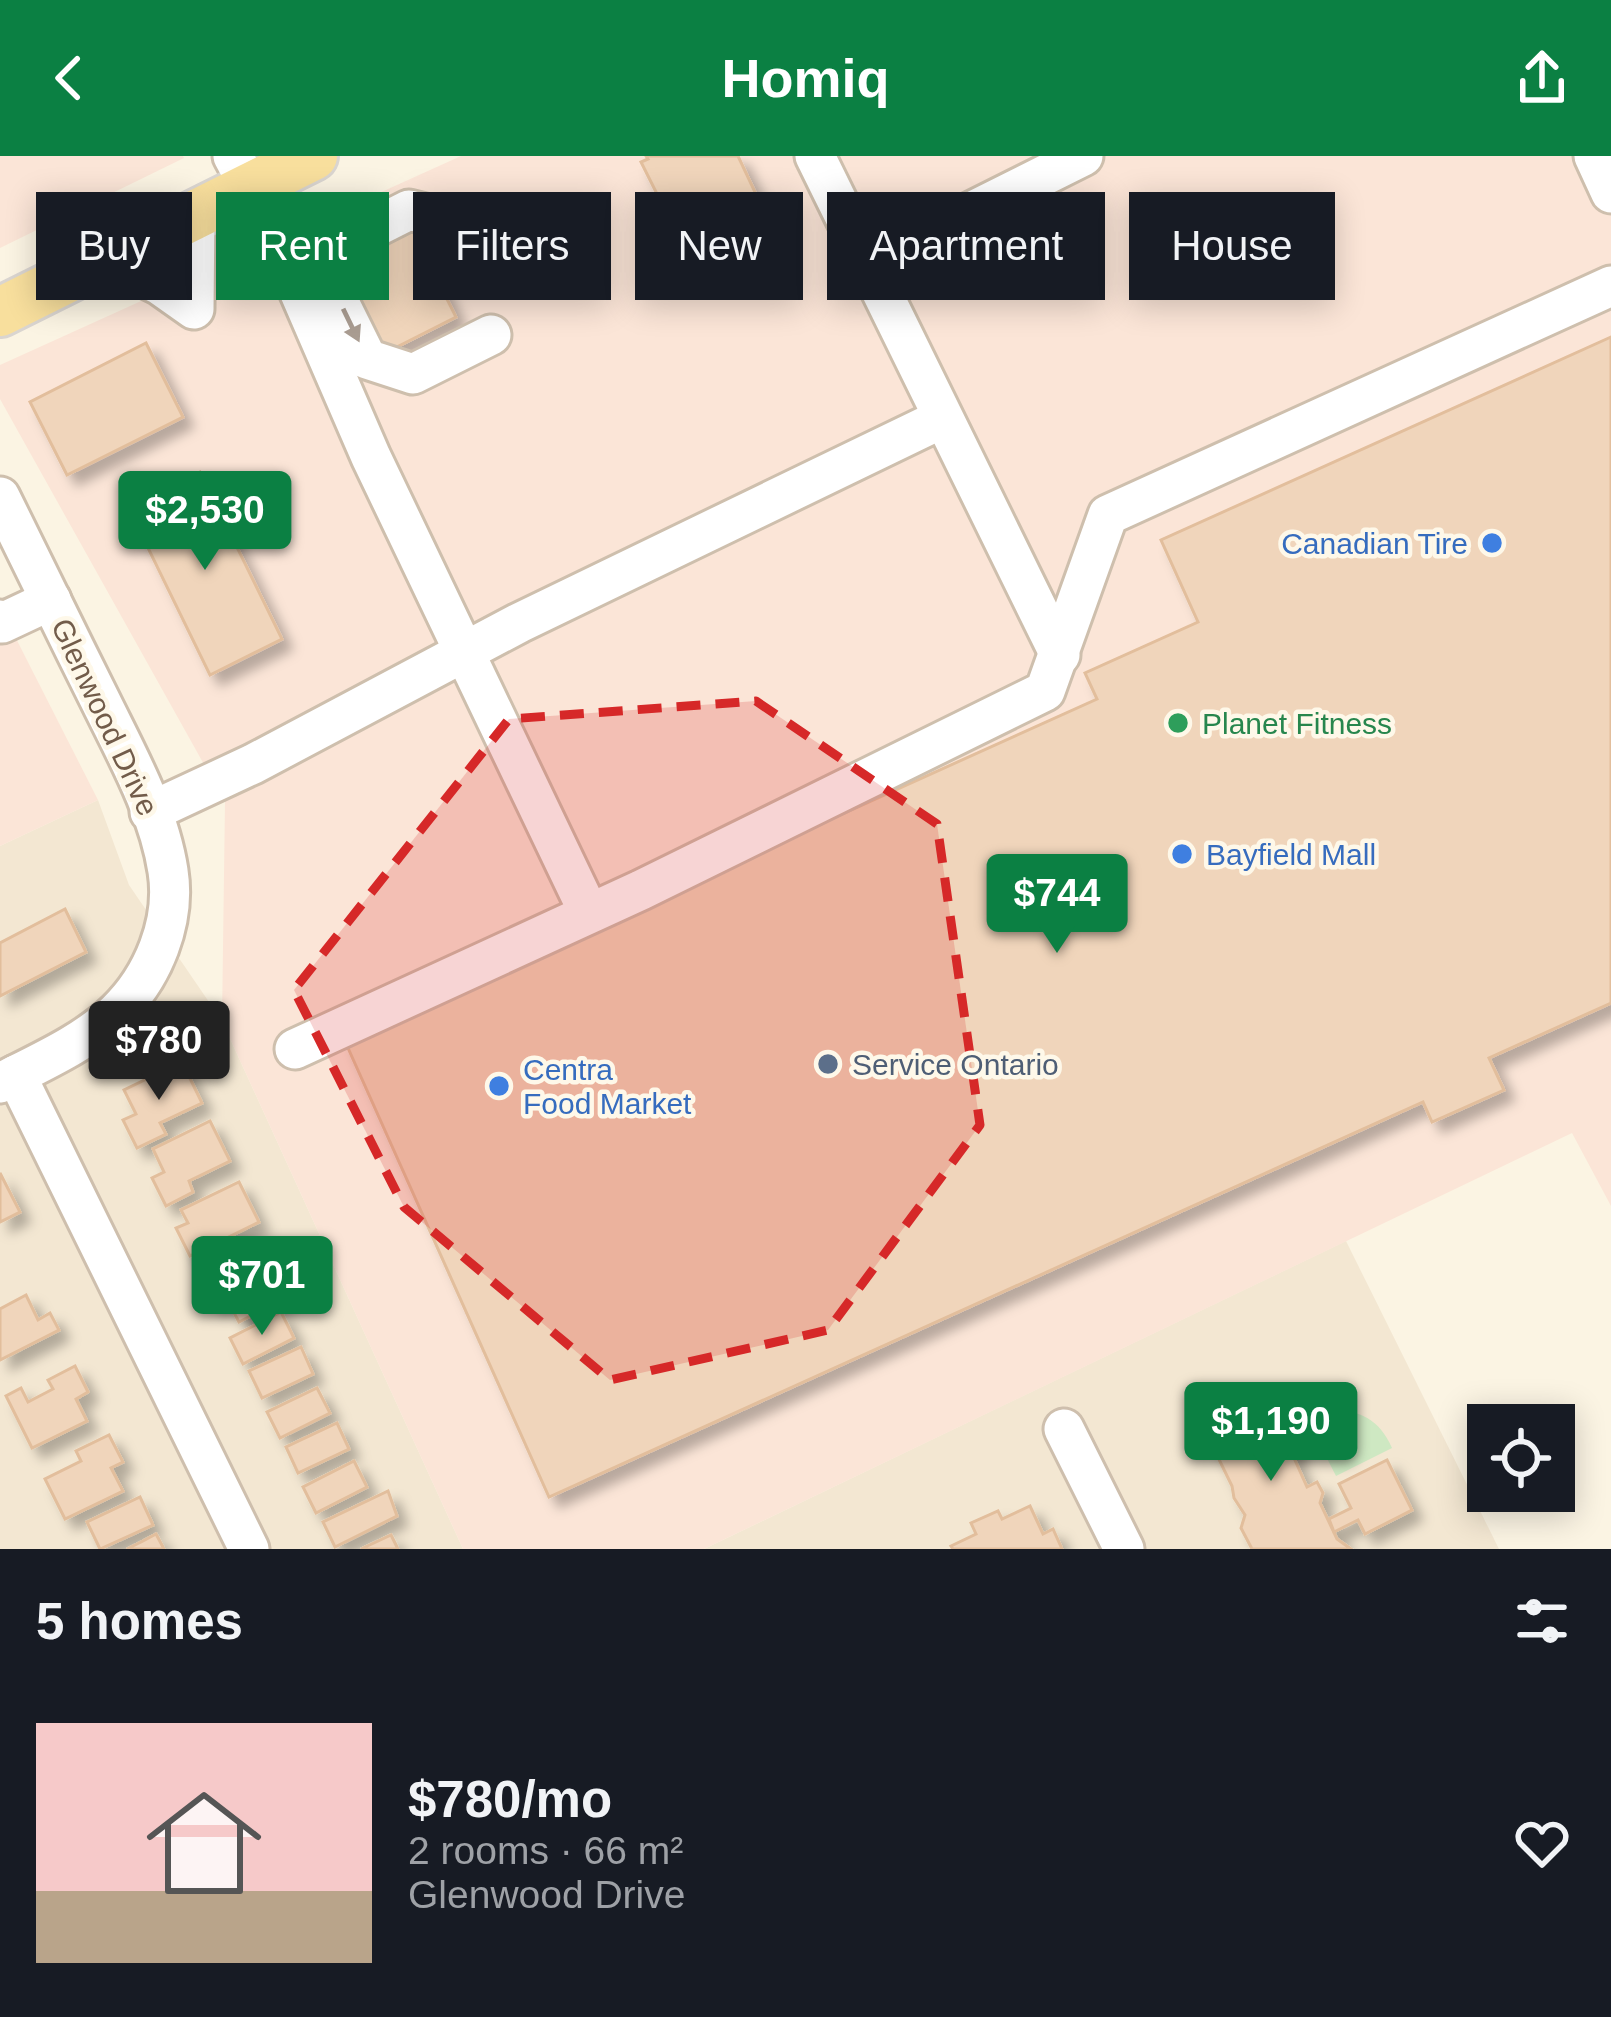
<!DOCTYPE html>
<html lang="en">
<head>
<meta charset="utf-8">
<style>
  :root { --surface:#171b24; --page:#20242c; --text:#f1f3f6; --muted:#9ea1a6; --accent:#0b8043 }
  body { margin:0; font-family:Arial,sans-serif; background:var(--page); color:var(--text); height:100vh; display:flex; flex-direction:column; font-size:45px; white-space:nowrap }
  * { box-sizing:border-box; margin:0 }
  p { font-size:39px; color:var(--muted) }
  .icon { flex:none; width:66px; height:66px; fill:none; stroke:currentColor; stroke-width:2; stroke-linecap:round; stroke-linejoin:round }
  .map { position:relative; height:1393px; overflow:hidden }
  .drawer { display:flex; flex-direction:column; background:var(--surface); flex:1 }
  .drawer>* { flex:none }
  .hud { position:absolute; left:36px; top:36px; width:1539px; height:108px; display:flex; gap:24px }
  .buttons { position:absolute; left:1467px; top:1248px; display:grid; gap:24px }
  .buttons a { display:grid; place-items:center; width:108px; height:108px; border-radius:0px; background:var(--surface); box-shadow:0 6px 30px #0003; font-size:60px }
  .price { position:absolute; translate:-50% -102px; padding:0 27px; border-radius:12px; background:var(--accent); color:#fff; font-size:39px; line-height:78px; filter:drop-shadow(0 3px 6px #0008) }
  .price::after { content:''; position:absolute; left:50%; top:72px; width:36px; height:27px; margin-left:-18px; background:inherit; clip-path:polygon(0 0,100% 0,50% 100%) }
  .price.current { background:#222; color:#fff }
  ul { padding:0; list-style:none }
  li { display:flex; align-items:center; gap:36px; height:300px; padding:0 36px }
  li span { display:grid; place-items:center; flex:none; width:336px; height:240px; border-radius:0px; color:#555 }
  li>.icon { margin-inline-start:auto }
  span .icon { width:144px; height:144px; fill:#fffc; stroke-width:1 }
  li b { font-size:51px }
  h2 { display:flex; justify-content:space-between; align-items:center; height:144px; padding:0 36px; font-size:51px }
  .chip { padding:0 42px; border-radius:0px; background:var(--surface); box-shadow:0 6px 30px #0003; font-size:42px; line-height:108px }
  .chip.current { background:var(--accent); color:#fff }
  header { display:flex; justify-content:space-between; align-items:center; height:156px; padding:0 36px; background:var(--accent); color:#fff; font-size:54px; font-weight:600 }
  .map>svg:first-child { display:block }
  .residential { fill:#f3e7d2 }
  .commercial { fill:#fbe5d7 }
  .green { fill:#cee8c2 }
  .building { fill:#f0d5bb; stroke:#e2be9c; stroke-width:3; filter:url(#shadow) }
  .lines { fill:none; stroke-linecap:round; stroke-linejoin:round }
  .minor-casing { stroke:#cebfad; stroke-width:45 }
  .major-casing { stroke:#dad5d0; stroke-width:54 }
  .minor { stroke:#fff; stroke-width:39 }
  .major { stroke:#f8df9d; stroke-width:48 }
  .oneway { fill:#aa9d92 }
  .marked { fill:#d62828; fill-opacity:0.2; stroke:#d62828; stroke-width:9; stroke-dasharray:24 15; stroke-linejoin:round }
  .shop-dot { fill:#3f7fe0; stroke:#fef8e9; stroke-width:4.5 }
  .leisure-dot { fill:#2e9e5b; stroke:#fef8e9; stroke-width:4.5 }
  .service-dot { fill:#5c6f8a; stroke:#fef8e9; stroke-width:4.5 }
  .labels { text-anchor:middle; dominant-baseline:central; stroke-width:9; stroke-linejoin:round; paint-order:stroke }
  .shop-label { font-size:30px; fill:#366cbe; stroke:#fef8e9; text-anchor:start }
  .street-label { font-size:30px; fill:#725c4a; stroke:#fef8e9 }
  .leisure-label { font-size:30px; fill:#27864d; stroke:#fef8e9; text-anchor:start }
  .service-label { font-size:30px; fill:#4e5e75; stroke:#fef8e9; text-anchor:start }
</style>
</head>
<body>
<header><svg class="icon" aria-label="back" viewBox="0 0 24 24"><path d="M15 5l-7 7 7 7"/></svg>Homiq<svg class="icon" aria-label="share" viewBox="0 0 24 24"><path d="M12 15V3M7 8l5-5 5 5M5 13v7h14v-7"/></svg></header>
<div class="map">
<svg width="1611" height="1393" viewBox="0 0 1611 1393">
  <defs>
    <filter id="shadow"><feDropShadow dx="10" dy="10" stdDeviation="6" flood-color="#0004"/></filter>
  </defs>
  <rect width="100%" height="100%" fill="#fbf4e3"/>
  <g class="residential">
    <path d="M 98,644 L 129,729 L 222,865 L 463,1393 L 0,1393 L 0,690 Z"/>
    <path d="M 1346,1085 L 1499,1393 L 704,1393 Z"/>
  </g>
  <g class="commercial">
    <path d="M 0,0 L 183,0 L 184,2 L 0,92 Z"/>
    <path d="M 461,0 L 1611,0 L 1611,1050 L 1572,977 L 704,1393 L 463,1393 L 222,865 L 225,646 L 0,243 L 0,209 Z"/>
    <path d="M 0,451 L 98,644 L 0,690 Z"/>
  </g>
  <path class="green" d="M 1329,1253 C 1360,1254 1379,1263 1392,1292 L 1336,1320 L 1306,1261 Z"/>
  <g class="building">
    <path d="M 646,0 L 738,0 L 763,53 L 684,92 L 641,6 L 648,3 Z"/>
    <path d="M 413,75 L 456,161 L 379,200 L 336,114 Z"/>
    <path d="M 1611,181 L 1611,847 L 1489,902 L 1504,934 L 1432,966 L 1423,946 L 549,1341 L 344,883 L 1097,543 L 1085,517 L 1198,466 L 1161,384 Z"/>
    <path d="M 146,187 L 183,261 L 67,319 L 30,246 Z"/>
    <path d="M 200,316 L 282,483 L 210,519 L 128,351 Z"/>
    <path d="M 65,753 L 86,796 L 0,840 L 0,787 Z"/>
    <path d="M 182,906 L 202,947 L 160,967 L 166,978 L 137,992 L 123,964 L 136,958 L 124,934 Z"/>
    <path d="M 210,965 L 230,1005 L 189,1025 L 193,1036 L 166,1050 L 152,1022 L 164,1016 L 153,993 Z"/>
    <path d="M 0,1017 L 20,1056 L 0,1066 Z"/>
    <path d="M 239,1026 L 259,1066 L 190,1100 L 176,1072 L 188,1067 L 181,1054 Z"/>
    <path d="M 274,1097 L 295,1137 L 239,1166 L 226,1142 L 213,1149 L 200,1122 L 229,1107 L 234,1117 Z"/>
    <path d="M 26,1139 L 38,1164 L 50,1157 L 59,1174 L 0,1204 L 0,1153 Z"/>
    <path d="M 281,1156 L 294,1182 L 243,1208 L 230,1182 Z"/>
    <path d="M 301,1191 L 313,1218 L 262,1242 L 249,1215 Z"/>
    <path d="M 75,1210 L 88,1236 L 76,1243 L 87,1265 L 32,1292 L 6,1240 L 21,1232 L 28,1246 L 53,1233 L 48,1224 Z"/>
    <path d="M 317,1232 L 330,1257 L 280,1282 L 267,1256 Z"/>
    <path d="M 1271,1246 L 1285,1275 L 1281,1277 L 1285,1285 L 1292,1282 L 1297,1293 L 1294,1302 L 1307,1331 L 1317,1326 L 1323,1337 L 1320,1347 L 1337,1383 L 1351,1393 L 1252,1393 L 1241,1372 L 1245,1359 L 1234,1342 L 1232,1330 L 1210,1285 L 1216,1265 L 1231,1259 L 1241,1261 Z"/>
    <path d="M 337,1267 L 349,1293 L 298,1317 L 286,1291 Z"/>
    <path d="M 109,1279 L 123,1306 L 111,1312 L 123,1335 L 65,1363 L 45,1323 L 81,1305 L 76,1295 Z"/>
    <path d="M 1387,1304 L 1412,1354 L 1365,1378 L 1358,1364 L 1334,1376 L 1329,1363 L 1351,1352 L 1339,1328 Z"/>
    <path d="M 354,1305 L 367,1331 L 316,1357 L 303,1331 Z"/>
    <path d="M 388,1335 L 397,1360 L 335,1391 L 323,1366 Z"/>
    <path d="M 140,1341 L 153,1369 L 100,1393 L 87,1366 Z"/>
    <path d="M 1030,1350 L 1043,1378 L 1053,1373 L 1062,1393 L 953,1393 L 951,1390 L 976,1378 L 971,1367 L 998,1355 L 1002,1363 Z"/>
    <path d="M 156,1378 L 164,1393 L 127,1393 L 143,1385 Z"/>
    <path d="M 391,1379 L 398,1393 L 361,1393 Z"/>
  </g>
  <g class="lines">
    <g class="minor-casing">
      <g id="minor">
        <path d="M 233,0 L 274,77 L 371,301 L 589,757"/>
        <path d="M 815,0 L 1060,499"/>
        <path d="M 1594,0 L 1611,37"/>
        <path d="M 437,61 L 409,54 L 328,95 L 322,112 L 367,203 L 413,218 L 491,179"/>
        <path d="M 107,103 L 160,129 L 194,153 L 195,57"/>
        <path d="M 867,108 L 1083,0"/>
        <path d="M 0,341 C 34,410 67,478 101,546 C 127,599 159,656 168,715 C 176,766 153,821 117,856 C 85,887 39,907 0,927"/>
        <path d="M 0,464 L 2,467 L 51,444"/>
        <path d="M 150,656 L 253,608 L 519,467 L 941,263"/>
        <path d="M 295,893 L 641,734 L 1045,535 L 1108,359 L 1611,130"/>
        <path d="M 16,919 L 249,1393"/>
        <path d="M 1064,1273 L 1124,1393"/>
      </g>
    </g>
    <g class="major-casing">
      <path id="major" d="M 0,156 L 313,0"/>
    </g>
    <use href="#minor" class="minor"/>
    <use href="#major" class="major"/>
  </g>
  <defs><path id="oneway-solid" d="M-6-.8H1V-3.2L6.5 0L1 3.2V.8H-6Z" transform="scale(3)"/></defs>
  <use class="oneway" href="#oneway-solid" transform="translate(351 169) rotate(64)"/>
  <path class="marked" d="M 756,545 L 937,668 L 980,969 L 828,1174 L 610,1224 L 404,1051 L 294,834 L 509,563 Z"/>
  <g class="shop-dot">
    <circle cx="1492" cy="387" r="12"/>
    <circle cx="1182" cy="698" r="12"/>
    <circle cx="499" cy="930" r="12"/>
  </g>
  <circle class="leisure-dot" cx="1178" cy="567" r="12"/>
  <circle class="service-dot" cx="828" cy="908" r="12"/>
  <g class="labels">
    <g class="shop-label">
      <text x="1468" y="387" text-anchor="end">Canadian Tire</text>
      <text x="1206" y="698">Bayfield Mall</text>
      <text x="523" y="913">Centra<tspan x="523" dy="34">Food Market</tspan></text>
    </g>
    <g class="street-label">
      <text transform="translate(105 561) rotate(65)">Glenwood Drive</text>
    </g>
    <g class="leisure-label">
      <text x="1202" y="567">Planet Fitness</text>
    </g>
    <g class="service-label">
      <text x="852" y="908">Service Ontario</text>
    </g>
  </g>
</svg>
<div class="buttons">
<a><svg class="icon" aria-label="locate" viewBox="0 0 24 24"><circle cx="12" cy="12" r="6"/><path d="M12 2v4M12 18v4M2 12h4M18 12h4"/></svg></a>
</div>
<b class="price" style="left:205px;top:417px">$2,530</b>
<b class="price" style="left:1057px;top:800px">$744</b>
<b class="price current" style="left:159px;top:947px">$780</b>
<b class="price" style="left:262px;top:1182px">$701</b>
<b class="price" style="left:1271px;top:1328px">$1,190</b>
<div class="hud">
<a class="chip">Buy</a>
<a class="chip current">Rent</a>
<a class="chip">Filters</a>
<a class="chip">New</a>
<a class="chip">Apartment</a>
<a class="chip">House</a>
</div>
</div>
<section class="drawer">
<h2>5 homes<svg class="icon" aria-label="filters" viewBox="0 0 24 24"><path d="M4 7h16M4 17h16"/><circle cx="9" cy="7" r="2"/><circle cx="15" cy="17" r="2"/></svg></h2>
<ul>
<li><span style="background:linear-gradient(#f6c9c9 70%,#b9a48a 0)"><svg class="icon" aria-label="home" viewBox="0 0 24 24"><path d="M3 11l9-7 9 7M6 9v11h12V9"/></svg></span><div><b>$780/mo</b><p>2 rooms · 66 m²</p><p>Glenwood Drive</p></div><svg class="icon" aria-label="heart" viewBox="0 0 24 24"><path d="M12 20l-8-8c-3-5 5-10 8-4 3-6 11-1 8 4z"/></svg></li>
</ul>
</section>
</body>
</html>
